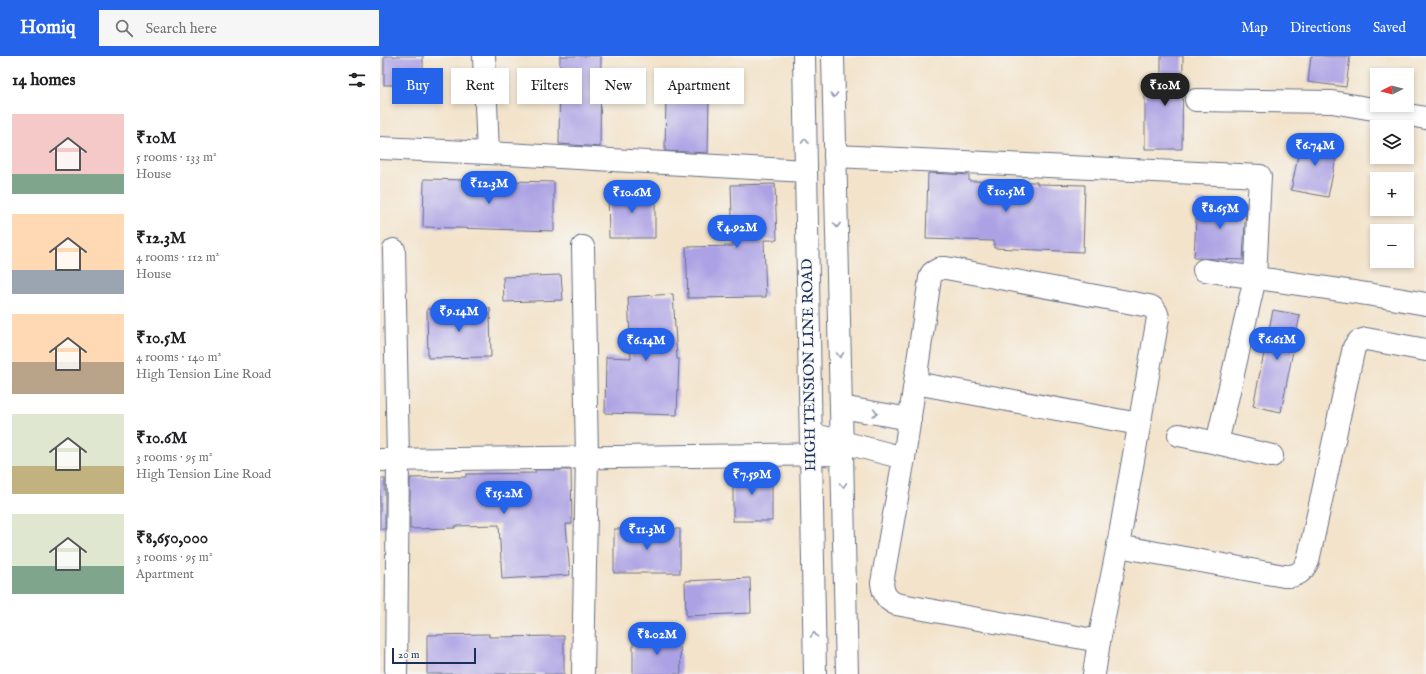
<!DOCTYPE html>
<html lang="en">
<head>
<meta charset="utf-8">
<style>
  :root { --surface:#fff; --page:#f6f6f6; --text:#202124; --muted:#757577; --accent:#2563eb }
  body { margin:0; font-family:"IM FELL English",serif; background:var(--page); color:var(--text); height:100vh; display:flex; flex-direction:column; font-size:15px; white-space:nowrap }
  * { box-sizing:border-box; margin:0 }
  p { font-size:13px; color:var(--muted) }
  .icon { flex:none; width:22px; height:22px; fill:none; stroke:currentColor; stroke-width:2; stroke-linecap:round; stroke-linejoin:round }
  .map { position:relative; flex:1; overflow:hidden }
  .side { display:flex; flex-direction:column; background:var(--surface); width:380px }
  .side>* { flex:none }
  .top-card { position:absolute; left:12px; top:12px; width:380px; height:36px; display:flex; gap:8px }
  .needle { width:26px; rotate:264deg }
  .fabs { position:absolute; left:990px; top:12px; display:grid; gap:8px }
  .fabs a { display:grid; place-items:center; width:44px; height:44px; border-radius:0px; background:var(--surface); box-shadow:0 2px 6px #0003; font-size:20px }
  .scale { position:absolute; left:12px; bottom:10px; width:84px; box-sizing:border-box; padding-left:4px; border:2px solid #1b2f5e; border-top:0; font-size:11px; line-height:14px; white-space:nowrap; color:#1b2f5e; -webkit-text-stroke:3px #f6f6f2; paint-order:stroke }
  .price { position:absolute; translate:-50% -34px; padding:0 9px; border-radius:14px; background:var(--accent); color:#fff; font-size:13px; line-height:26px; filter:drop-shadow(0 1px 2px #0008) }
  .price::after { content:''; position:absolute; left:50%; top:24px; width:12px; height:9px; margin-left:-6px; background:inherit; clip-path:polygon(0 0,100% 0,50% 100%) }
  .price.active { background:#222; color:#fff }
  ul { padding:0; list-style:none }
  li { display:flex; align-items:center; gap:12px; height:100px; padding:0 12px }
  li span { display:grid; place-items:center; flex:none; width:112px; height:80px; border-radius:0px; color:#555 }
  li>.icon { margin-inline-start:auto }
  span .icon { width:48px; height:48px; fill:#fffc; stroke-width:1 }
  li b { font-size:17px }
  h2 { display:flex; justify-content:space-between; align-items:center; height:48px; padding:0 12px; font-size:17px }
  .pill { padding:0 14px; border-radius:0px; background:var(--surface); box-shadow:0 2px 6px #0003; font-size:14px; line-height:36px }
  .pill.active { background:var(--accent); color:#fff }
  header { display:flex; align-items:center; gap:24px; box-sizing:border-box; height:56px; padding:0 20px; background:var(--accent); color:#fff }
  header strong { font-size:19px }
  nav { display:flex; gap:22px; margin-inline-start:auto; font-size:14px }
  .search { width:280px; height:36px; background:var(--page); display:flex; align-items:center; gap:10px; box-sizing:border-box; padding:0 14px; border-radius:0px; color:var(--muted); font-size:15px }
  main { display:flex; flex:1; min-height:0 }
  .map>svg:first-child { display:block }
  .building { fill:#aca1e4 }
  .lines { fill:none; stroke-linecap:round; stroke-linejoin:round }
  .street-casing { stroke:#676e84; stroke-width:24 }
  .secondary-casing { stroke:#676e84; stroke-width:24 }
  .street { stroke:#fff; stroke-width:22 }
  .secondary { stroke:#fff; stroke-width:22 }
  .oneway { stroke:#8d97ae }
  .labels { text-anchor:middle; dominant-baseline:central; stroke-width:3; stroke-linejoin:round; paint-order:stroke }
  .street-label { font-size:15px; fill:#1b2f5e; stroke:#f6f6f2 }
</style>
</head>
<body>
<header>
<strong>Homiq</strong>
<div class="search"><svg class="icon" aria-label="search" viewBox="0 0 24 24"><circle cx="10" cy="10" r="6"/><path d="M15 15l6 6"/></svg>Search here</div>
<nav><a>Map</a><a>Directions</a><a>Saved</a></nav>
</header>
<main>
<section class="side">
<h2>14 homes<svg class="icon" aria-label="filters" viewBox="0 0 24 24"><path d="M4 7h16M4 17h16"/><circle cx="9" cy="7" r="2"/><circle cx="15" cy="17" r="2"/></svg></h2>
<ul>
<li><span style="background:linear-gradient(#f6c9c9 75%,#7fa58c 0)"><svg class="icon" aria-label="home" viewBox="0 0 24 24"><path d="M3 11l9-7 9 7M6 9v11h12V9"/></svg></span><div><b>₹10M</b><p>5 rooms · 133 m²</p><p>House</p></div></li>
<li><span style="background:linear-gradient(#ffd9b3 70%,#9aa5b1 0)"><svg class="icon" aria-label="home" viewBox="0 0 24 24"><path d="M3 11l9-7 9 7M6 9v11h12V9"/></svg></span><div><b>₹12.3M</b><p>4 rooms · 112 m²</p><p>House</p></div></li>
<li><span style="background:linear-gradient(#ffd9b3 60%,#b9a48a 0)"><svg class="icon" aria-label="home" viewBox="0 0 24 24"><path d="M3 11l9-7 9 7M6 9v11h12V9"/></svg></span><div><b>₹10.5M</b><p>4 rooms · 140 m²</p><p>High Tension Line Road</p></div></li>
<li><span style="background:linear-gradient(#dfe7d0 65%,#c2b280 0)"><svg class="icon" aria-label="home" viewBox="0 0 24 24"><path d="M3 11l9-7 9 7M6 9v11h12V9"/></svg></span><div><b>₹10.6M</b><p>3 rooms · 95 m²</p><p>High Tension Line Road</p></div></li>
<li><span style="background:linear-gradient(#dfe7d0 65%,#7fa58c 0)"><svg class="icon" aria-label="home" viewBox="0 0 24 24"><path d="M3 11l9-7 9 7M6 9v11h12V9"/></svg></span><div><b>₹8,650,000</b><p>3 rooms · 95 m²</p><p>Apartment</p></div></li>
</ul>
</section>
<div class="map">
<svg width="1046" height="618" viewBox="0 0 1046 618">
  <rect width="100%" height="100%" fill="#f6f6f2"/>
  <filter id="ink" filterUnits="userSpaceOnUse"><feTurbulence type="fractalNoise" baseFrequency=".025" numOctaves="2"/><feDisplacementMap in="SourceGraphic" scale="8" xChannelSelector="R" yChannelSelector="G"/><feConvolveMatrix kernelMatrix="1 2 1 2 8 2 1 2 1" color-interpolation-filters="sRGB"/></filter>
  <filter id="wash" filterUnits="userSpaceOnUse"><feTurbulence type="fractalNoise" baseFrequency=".012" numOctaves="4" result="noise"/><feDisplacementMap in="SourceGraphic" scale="16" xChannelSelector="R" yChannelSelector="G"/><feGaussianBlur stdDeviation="0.9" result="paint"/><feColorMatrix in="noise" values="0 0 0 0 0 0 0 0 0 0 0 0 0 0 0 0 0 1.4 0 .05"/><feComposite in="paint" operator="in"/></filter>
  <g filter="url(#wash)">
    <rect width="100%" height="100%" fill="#f3e3cb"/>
    <g id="blocks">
      <g class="building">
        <rect x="4" y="0" width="39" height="29"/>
        <path d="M 180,0 L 221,0 L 220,91 L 179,88 Z"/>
        <path d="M 781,0 L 803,0 L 802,93 L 765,93 L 765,26 L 781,26 Z"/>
        <path d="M 931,0 L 970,0 L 966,31 L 928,26 Z"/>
        <path d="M 286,39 L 329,39 L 328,97 L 285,95 Z"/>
        <path d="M 922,80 L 959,88 L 948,141 L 911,134 Z"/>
        <path d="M 548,117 L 589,119 L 589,125 L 657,126 L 657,128 L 705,129 L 703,196 L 614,192 L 614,185 L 546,183 Z"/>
        <path d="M 44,123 L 174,126 L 174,175 L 43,171 Z"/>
        <path d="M 395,128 L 397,184 L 384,184 L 386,241 L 308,242 L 306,191 L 353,190 L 351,129 Z"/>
        <path d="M 275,133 L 275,182 L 229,182 L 228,134 Z"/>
        <path d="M 817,144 L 866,147 L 863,204 L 814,202 Z"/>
        <path d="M 181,219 L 183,244 L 124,246 L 123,221 Z"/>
        <path d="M 293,238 L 297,303 L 299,303 L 297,359 L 225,357 L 226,301 L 251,302 L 248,241 Z"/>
        <path d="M 110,252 L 111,301 L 48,302 L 47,253 Z"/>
        <path d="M 893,254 L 920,259 L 901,356 L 873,350 Z"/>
        <path d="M 155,414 L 191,414 L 192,468 L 186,468 L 190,519 L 122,523 L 119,469 L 75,470 L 75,472 L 30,473 L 30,422 L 86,421 L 86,418 L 155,417 Z"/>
        <rect x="353" y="416" width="39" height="49"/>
        <rect x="0" y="423" width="5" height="50"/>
        <rect x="234" y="473" width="66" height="44"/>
        <path d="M 370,522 L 371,557 L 306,560 L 305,525 Z"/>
        <path d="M 109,578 L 109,581 L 184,580 L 184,618 L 47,618 L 47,579 Z"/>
        <path d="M 300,582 L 301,618 L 253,618 L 253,583 Z"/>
      </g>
    </g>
  </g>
  <g filter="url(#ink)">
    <use href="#blocks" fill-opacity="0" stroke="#676e84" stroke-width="1"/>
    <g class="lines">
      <g class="street-casing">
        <g id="street">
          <path d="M 104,0 L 108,97"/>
          <path d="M 816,44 L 952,46 L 1046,62"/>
          <path d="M 0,92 L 108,97 L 426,115"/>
          <path d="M 455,100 L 880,120 L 875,222 L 837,387 L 892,400"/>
          <path d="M 203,191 L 207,401 L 203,618"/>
          <path d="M 14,194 L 18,404 L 16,618"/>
          <path d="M 561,212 L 566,212 L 769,250 C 775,252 777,256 778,262 L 738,490 L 719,585 L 516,548 C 506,544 503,537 502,527 L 524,402 L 550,222 L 552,217 Z"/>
          <path d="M 824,214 C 898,226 973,234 1046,248"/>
          <path d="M 535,327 L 759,368"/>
          <path d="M 461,351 L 530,363"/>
          <path d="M 431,378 L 524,402"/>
          <path d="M 799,379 L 837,387"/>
          <path d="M 0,404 L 462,398"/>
          <path d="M 738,490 L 904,520 C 917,521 923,516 928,505 L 974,291 L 979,285 L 986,283 L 1046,294"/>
          <path d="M 714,618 L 719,585"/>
        </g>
      </g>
      <g class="secondary-casing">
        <g id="secondary">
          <path d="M 424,0 L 435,618"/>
          <path d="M 453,0 L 467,618"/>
        </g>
      </g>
      <use href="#street" class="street"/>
      <use href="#secondary" class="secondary"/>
    </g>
    <defs><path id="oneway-chevron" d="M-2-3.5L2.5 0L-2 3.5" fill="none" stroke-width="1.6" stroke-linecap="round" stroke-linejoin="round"/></defs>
    <g class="oneway">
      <use href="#oneway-chevron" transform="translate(454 39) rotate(89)"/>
      <use href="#oneway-chevron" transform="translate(425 85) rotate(-91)"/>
      <use href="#oneway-chevron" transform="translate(457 169) rotate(89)"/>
      <use href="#oneway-chevron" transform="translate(460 299) rotate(89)"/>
      <use href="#oneway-chevron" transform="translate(495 357) rotate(10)"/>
      <use href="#oneway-chevron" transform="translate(463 429) rotate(89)"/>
      <use href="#oneway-chevron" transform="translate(434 579) rotate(-91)"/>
    </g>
  </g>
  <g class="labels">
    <g class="street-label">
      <text transform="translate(429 309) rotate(-91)">HIGH TENSION LINE ROAD</text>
    </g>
  </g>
</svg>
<div class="fabs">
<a><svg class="needle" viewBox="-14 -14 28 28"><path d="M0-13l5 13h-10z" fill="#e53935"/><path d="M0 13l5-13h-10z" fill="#757577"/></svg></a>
<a><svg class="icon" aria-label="layers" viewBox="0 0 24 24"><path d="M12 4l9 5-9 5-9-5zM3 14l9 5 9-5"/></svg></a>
<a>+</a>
<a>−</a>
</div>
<div class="scale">20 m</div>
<b class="price active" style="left:785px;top:51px">₹10M</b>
<b class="price" style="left:935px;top:111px">₹6.74M</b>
<b class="price" style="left:109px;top:149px">₹12.3M</b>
<b class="price" style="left:626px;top:157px">₹10.5M</b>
<b class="price" style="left:252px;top:158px">₹10.6M</b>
<b class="price" style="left:840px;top:174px">₹8.65M</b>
<b class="price" style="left:357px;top:193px">₹4.92M</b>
<b class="price" style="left:79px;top:277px">₹9.14M</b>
<b class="price" style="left:897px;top:305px">₹6.61M</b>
<b class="price" style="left:266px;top:306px">₹6.14M</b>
<b class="price" style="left:372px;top:440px">₹7.59M</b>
<b class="price" style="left:124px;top:459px">₹15.2M</b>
<b class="price" style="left:267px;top:495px">₹11.3M</b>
<b class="price" style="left:277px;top:600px">₹8.02M</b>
<div class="top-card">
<a class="pill active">Buy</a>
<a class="pill">Rent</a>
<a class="pill">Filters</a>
<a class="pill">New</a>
<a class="pill">Apartment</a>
</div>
</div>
</main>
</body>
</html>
